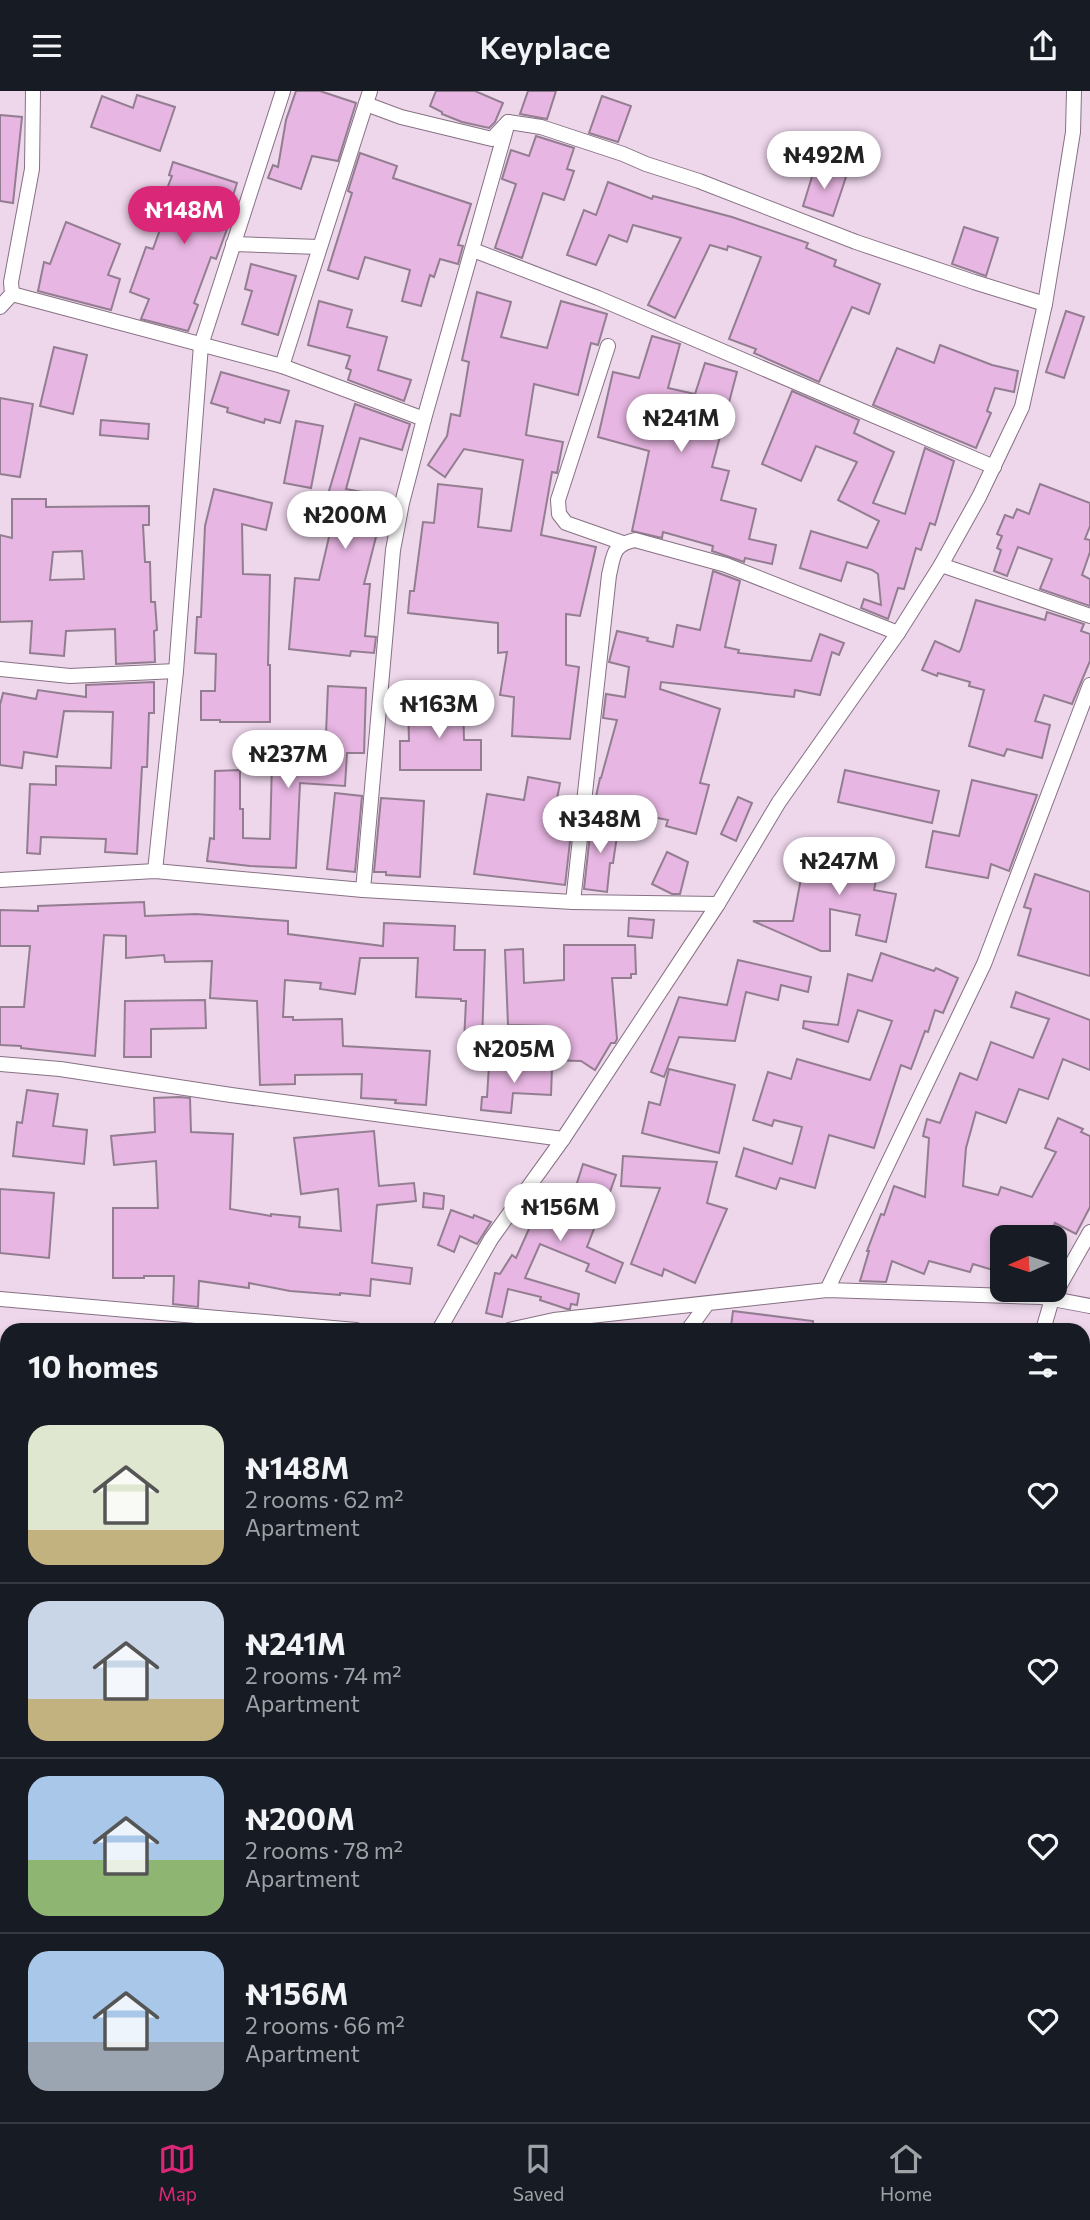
<!DOCTYPE html>
<html lang="en">
<head>
<meta charset="utf-8">
<style>
  :root { --surface:#171b24; --page:#242831; --text:#f1f3f6; --muted:#9ea1a6; --line:#363941; --accent:#db2777 }
  body { margin:0; font-family:Commissioner,sans-serif; background:var(--page); color:var(--text); height:100vh; display:flex; flex-direction:column; font-size:26px; white-space:nowrap }
  * { box-sizing:border-box; margin:0 }
  p { font-size:23px; color:var(--muted) }
  .icon { flex:none; width:38px; height:38px; fill:none; stroke:currentColor; stroke-width:2; stroke-linecap:round; stroke-linejoin:round }
  .map { position:relative; flex:1; overflow:hidden }
  .side { position:absolute; left:0px; top:1232px; width:1090px; height:800px; display:flex; flex-direction:column; background:var(--surface); border-radius:21px 21px 0 0; box-shadow:0 4px 10px #0003 }
  .side>* { flex:none }
  .needle { width:46px; rotate:267deg }
  .tools { position:absolute; left:990px; top:1134px; display:grid; gap:14px }
  .tools a { display:grid; place-items:center; width:77px; height:77px; border-radius:14px; background:var(--surface); box-shadow:0 4px 10px #0003; font-size:35px }
  .price { position:absolute; translate:-50% -60px; padding:0 16px; border-radius:24px; background:#fff; color:#222; font-size:23px; line-height:46px; filter:drop-shadow(0 2px 4px #0008) }
  .price::after { content:''; position:absolute; left:50%; top:42px; width:21px; height:16px; margin-left:-10px; background:inherit; clip-path:polygon(0 0,100% 0,50% 100%) }
  .price.on { background:var(--accent); color:#fff }
  ul { padding:0; list-style:none }
  li { display:flex; align-items:center; gap:21px; height:175px; padding:0 28px }
  li+li { border-top:2px solid var(--line) }
  li span { display:grid; place-items:center; flex:none; width:196px; height:140px; border-radius:21px; color:#555 }
  li>.icon { margin-inline-start:auto }
  span .icon { width:84px; height:84px; fill:#fffc; stroke-width:1 }
  li b { font-size:30px }
  h2 { display:flex; justify-content:space-between; align-items:center; height:84px; padding:0 28px; font-size:30px }
  header { display:flex; justify-content:space-between; align-items:center; height:91px; padding:0 28px; background:var(--surface); font-size:32px; font-weight:600 }
  .tab-bar { display:flex; justify-content:space-around; align-items:center; height:98px; border-top:2px solid var(--line); background:var(--surface); font-size:19px; color:var(--muted) }
  .tab-bar a { display:grid; justify-items:center; gap:4px }
  .tab-bar .on { color:var(--accent) }
  .map>svg:first-child { display:block }
  .building { fill:#e7b6e2; stroke:#937e91; stroke-width:2; fill-rule:evenodd }
  .lines { fill:none; stroke-linecap:round; stroke-linejoin:round }
  .street-casing { stroke:#877184; stroke-width:16 }
  .street { stroke:#fff; stroke-width:14 }
</style>
</head>
<body>
<header><svg class="icon" aria-label="menu" viewBox="0 0 24 24"><path d="M4 6h16M4 12h16M4 18h16"/></svg>Keyplace<svg class="icon" aria-label="share" viewBox="0 0 24 24"><path d="M12 15V3M7 8l5-5 5 5M5 13v7h14v-7"/></svg></header>
<div class="map">
<svg width="1090" height="2031" viewBox="0 0 1090 2031">
  <rect width="100%" height="100%" fill="#eed6eb"/>
  <g class="building">
    <path d="M 296,0 L 320,0 L 356,12 L 338,70 L 312,65 L 301,98 L 268,87 L 273,74 L 278,76 L 286,29 Z"/>
    <path d="M 436,0 L 475,0 L 503,12 L 495,31 L 489,37 L 462,31 L 442,23 L 442,21 L 430,15 Z"/>
    <path d="M 528,0 L 556,0 L 547,28 L 520,23 Z"/>
    <path d="M 137,4 L 175,16 L 160,60 L 91,36 L 102,5 L 133,17 Z"/>
    <path d="M 602,5 L 631,15 L 618,51 L 589,42 Z"/>
    <path d="M 0,24 L 22,26 L 13,112 L 0,110 Z"/>
    <path d="M 536,45 L 574,57 L 567,78 L 574,80 L 564,109 L 543,102 L 522,167 L 495,157 L 516,93 L 502,88 L 511,59 L 529,65 Z"/>
    <path d="M 360,62 L 397,75 L 393,87 L 471,113 L 458,154 L 463,155 L 458,173 L 440,168 L 434,186 L 430,184 L 421,215 L 402,210 L 410,179 L 365,166 L 358,188 L 328,179 L 352,102 L 348,100 Z"/>
    <path d="M 173,71 L 237,92 L 223,136 L 227,138 L 216,168 L 211,166 L 194,212 L 198,214 L 188,240 L 141,228 L 149,208 L 130,201 L 146,156 L 153,158 L 173,102 L 166,100 L 172,85 L 169,84 Z"/>
    <path d="M 815,76 L 846,86 L 833,125 L 803,115 Z"/>
    <path d="M 608,91 L 652,108 L 653,105 L 732,126 L 808,152 L 806,157 L 836,169 L 834,175 L 880,193 L 869,223 L 852,216 L 819,291 L 754,262 L 756,258 L 729,248 L 761,166 L 728,155 L 727,159 L 710,154 L 675,227 L 648,214 L 681,147 L 633,134 L 627,151 L 609,144 L 596,174 L 567,164 L 584,119 L 596,124 Z"/>
    <path d="M 66,131 L 120,153 L 108,184 L 120,188 L 111,219 L 38,200 L 44,171 L 50,173 Z"/>
    <path d="M 964,136 L 998,147 L 986,185 L 952,173 Z"/>
    <path d="M 251,173 L 296,185 L 278,244 L 242,233 L 252,200 L 245,198 Z"/>
    <path d="M 477,201 L 511,211 L 501,246 L 547,257 L 561,210 L 607,223 L 598,254 L 591,252 L 578,304 L 534,293 L 527,337 L 526,344 L 563,351 L 557,382 L 552,381 L 541,444 L 596,456 L 580,525 L 566,523 L 566,574 L 579,576 L 570,648 L 512,645 L 514,606 L 500,604 L 507,561 L 498,562 L 498,532 L 408,522 L 410,500 L 414,500 L 423,431 L 434,432 L 438,393 L 482,398 L 478,436 L 511,440 L 523,369 L 464,358 L 445,386 L 428,374 L 447,345 L 451,323 L 460,325 L 469,271 L 462,269 Z"/>
    <path d="M 319,210 L 352,219 L 347,236 L 387,246 L 378,279 L 411,289 L 404,310 L 348,289 L 351,279 L 346,277 L 350,265 L 308,254 Z"/>
    <path d="M 1066,220 L 1084,226 L 1064,287 L 1046,281 Z"/>
    <path d="M 652,245 L 680,253 L 668,297 L 695,303 L 705,272 L 737,281 L 712,376 L 729,380 L 721,409 L 756,418 L 749,448 L 776,454 L 772,473 L 745,467 L 744,471 L 712,460 L 713,455 L 663,441 L 662,447 L 632,440 L 649,360 L 598,346 L 613,281 L 639,287 Z"/>
    <path d="M 940,254 L 992,274 L 1018,280 L 1014,301 L 995,297 L 987,320 L 991,322 L 976,357 L 873,314 L 897,257 L 934,272 Z"/>
    <path d="M 54,256 L 87,264 L 73,323 L 40,315 Z"/>
    <path d="M 221,281 L 289,300 L 280,332 L 265,328 L 264,332 L 227,321 L 228,317 L 211,312 Z"/>
    <path d="M 792,300 L 859,329 L 854,342 L 894,361 L 873,412 L 905,423 L 925,357 L 954,370 L 935,434 L 930,432 L 921,459 L 916,457 L 904,498 L 898,497 L 888,528 L 861,517 L 864,508 L 881,514 L 878,483 L 872,479 L 847,471 L 841,490 L 800,477 L 811,440 L 867,457 L 879,430 L 838,409 L 857,371 L 816,355 L 801,390 L 762,373 Z"/>
    <path d="M 0,307 L 33,313 L 20,386 L 0,383 Z"/>
    <path d="M 355,313 L 410,333 L 402,359 L 360,347 L 346,398 L 389,406 L 379,442 L 377,442 L 364,493 L 370,493 L 365,545 L 376,546 L 374,562 L 351,560 L 350,565 L 289,558 L 295,487 L 319,489 L 332,433 L 320,430 Z"/>
    <path d="M 101,329 L 149,333 L 148,348 L 100,344 Z"/>
    <path d="M 296,330 L 323,335 L 311,397 L 284,392 Z"/>
    <path d="M 1040,393 L 1090,412 L 1090,435 L 1085,448 L 1090,449 L 1090,461 L 1082,484 L 1090,488 L 1090,515 L 1040,498 L 1052,468 L 1018,456 L 1007,485 L 994,480 L 1001,459 L 997,457 L 1002,445 L 997,443 L 1005,424 L 1013,427 L 1017,418 L 1029,423 Z"/>
    <path d="M 214,398 L 272,412 L 266,439 L 242,433 L 243,483 L 270,484 L 268,574 L 270,574 L 270,631 L 220,631 L 220,629 L 201,629 L 201,600 L 215,600 L 216,563 L 195,562 L 197,526 L 201,526 L 205,435 Z"/>
    <path d="M 12,408 L 46,408 L 46,416 L 149,415 L 149,434 L 143,434 L 145,471 L 150,471 L 151,511 L 155,511 L 157,539 L 154,540 L 155,571 L 116,573 L 115,538 L 66,540 L 64,565 L 30,562 L 32,530 L 0,531 L 0,444 L 12,447 ZM 82,460 L 84,488 L 50,489 L 53,461 Z"/>
    <path d="M 713,480 L 740,490 L 725,556 L 739,559 L 738,562 L 811,570 L 820,543 L 844,552 L 839,564 L 832,561 L 820,604 L 795,599 L 794,606 L 661,591 L 660,598 L 720,618 L 700,692 L 709,694 L 696,743 L 666,735 L 668,729 L 621,720 L 620,723 L 594,715 L 600,687 L 601,687 L 617,629 L 603,627 L 606,603 L 625,606 L 629,576 L 609,571 L 617,540 L 648,547 L 647,550 L 673,556 L 677,534 L 700,539 Z"/>
    <path d="M 976,509 L 1045,529 L 1047,521 L 1084,533 L 1081,540 L 1090,543 L 1090,570 L 1072,613 L 1044,604 L 1035,630 L 1050,634 L 1042,667 L 1007,658 L 1004,665 L 969,655 L 984,599 L 969,595 L 970,591 L 938,582 L 937,585 L 922,579 L 935,550 L 959,561 L 961,558 Z"/>
    <path d="M 154,591 L 154,622 L 149,622 L 147,676 L 142,676 L 137,763 L 105,761 L 106,748 L 41,746 L 40,763 L 27,762 L 30,693 L 56,694 L 56,675 L 111,677 L 113,621 L 64,620 L 57,666 L 24,661 L 22,677 L 0,674 L 0,614 L 3,602 L 36,608 L 38,599 L 86,606 L 86,594 Z"/>
    <path d="M 328,595 L 366,597 L 364,662 L 347,662 L 345,695 L 300,692 L 296,777 L 250,775 L 207,770 L 210,747 L 214,748 L 215,680 L 240,679 L 240,718 L 243,718 L 243,747 L 270,748 L 272,671 L 316,671 L 317,666 L 325,666 Z"/>
    <path d="M 463,612 L 464,649 L 481,649 L 481,679 L 400,679 L 400,650 L 409,650 L 408,613 Z"/>
    <path d="M 845,679 L 939,700 L 932,732 L 838,711 Z"/>
    <path d="M 528,686 L 560,692 L 556,713 L 574,716 L 565,794 L 474,783 L 487,703 L 524,709 Z"/>
    <path d="M 972,689 L 1037,704 L 1009,780 L 991,773 L 988,787 L 926,776 L 933,740 L 959,745 Z"/>
    <path d="M 335,702 L 362,705 L 355,781 L 327,778 Z"/>
    <path d="M 738,706 L 752,712 L 736,750 L 721,743 Z"/>
    <path d="M 381,707 L 424,710 L 420,786 L 386,784 L 386,781 L 374,781 Z"/>
    <path d="M 592,725 L 618,738 L 613,772 L 610,772 L 607,801 L 584,798 Z"/>
    <path d="M 821,750 L 882,762 L 874,799 L 896,803 L 886,851 L 856,844 L 860,824 L 830,818 L 830,860 L 821,860 L 753,830 L 793,830 L 802,782 L 814,785 Z"/>
    <path d="M 667,761 L 688,771 L 680,803 L 672,803 L 652,793 Z"/>
    <path d="M 1035,783 L 1090,801 L 1090,885 L 1018,864 L 1031,818 L 1024,816 Z"/>
    <path d="M 144,811 L 145,825 L 196,823 L 288,830 L 288,843 L 383,855 L 384,832 L 455,835 L 454,859 L 485,859 L 482,952 L 464,951 L 466,910 L 461,910 L 461,908 L 416,906 L 418,867 L 360,867 L 355,903 L 320,898 L 321,892 L 285,889 L 283,926 L 293,926 L 293,929 L 342,928 L 343,955 L 430,960 L 426,1014 L 395,1012 L 396,1009 L 361,1007 L 362,983 L 295,984 L 295,993 L 260,994 L 257,910 L 210,907 L 212,870 L 165,871 L 164,864 L 126,867 L 126,845 L 104,844 L 95,965 L 21,957 L 21,955 L 0,954 L 0,916 L 24,916 L 30,855 L 0,855 L 0,819 L 38,820 L 38,815 Z"/>
    <path d="M 629,827 L 654,829 L 652,847 L 628,845 Z"/>
    <path d="M 564,854 L 635,854 L 636,883 L 631,883 L 631,887 L 612,887 L 617,948 L 615,952 L 611,952 L 595,979 L 581,970 L 547,969 L 549,935 L 508,934 L 505,859 L 523,858 L 524,892 L 564,889 Z"/>
    <path d="M 881,862 L 934,880 L 936,877 L 958,887 L 943,922 L 935,919 L 928,941 L 925,940 L 911,978 L 901,974 L 874,1057 L 829,1044 L 815,1097 L 780,1087 L 776,1098 L 736,1085 L 744,1057 L 792,1073 L 802,1036 L 774,1029 L 772,1035 L 753,1029 L 768,981 L 791,988 L 797,968 L 870,989 L 892,930 L 858,919 L 848,951 L 803,937 L 804,930 L 838,934 L 848,883 L 872,890 Z"/>
    <path d="M 738,869 L 811,886 L 808,901 L 781,894 L 778,909 L 746,901 L 735,950 L 679,946 L 664,986 L 651,981 L 679,906 L 727,914 Z"/>
    <path d="M 1016,901 L 1090,929 L 1090,979 L 1063,968 L 1048,1008 L 1019,998 L 1006,1032 L 976,1021 L 966,1057 L 963,1095 L 998,1104 L 1001,1096 L 1032,1106 L 1056,1061 L 1045,1057 L 1058,1027 L 1083,1038 L 1081,1041 L 1090,1045 L 1090,1116 L 1076,1143 L 1055,1132 L 1049,1146 L 1003,1146 L 1003,1182 L 973,1173 L 970,1181 L 929,1170 L 924,1183 L 892,1170 L 886,1191 L 860,1190 L 869,1160 L 867,1160 L 881,1123 L 884,1124 L 894,1095 L 925,1106 L 929,1047 L 923,1045 L 927,1028 L 940,1032 L 960,982 L 977,989 L 991,951 L 1033,967 L 1049,928 L 1011,916 Z"/>
    <path d="M 205,909 L 206,937 L 151,938 L 151,966 L 124,966 L 125,910 Z"/>
    <path d="M 489,974 L 552,977 L 551,1004 L 513,1002 L 511,1022 L 481,1019 L 482,1006 L 487,1006 Z"/>
    <path d="M 669,978 L 735,994 L 719,1062 L 642,1042 L 649,1011 L 660,1014 Z"/>
    <path d="M 27,999 L 58,1003 L 53,1035 L 87,1039 L 84,1073 L 13,1065 L 17,1031 L 22,1032 Z"/>
    <path d="M 179,1006 L 190,1007 L 191,1041 L 233,1043 L 230,1118 L 271,1125 L 271,1123 L 300,1126 L 299,1136 L 341,1140 L 338,1098 L 301,1103 L 294,1047 L 374,1040 L 379,1095 L 414,1092 L 416,1110 L 377,1114 L 372,1172 L 412,1177 L 410,1193 L 371,1188 L 370,1205 L 340,1202 L 340,1204 L 290,1200 L 249,1192 L 249,1197 L 199,1190 L 198,1216 L 173,1213 L 174,1185 L 144,1185 L 144,1187 L 113,1187 L 113,1117 L 158,1117 L 156,1070 L 114,1074 L 111,1045 L 155,1041 L 154,1007 Z"/>
    <path d="M 623,1065 L 717,1071 L 707,1112 L 727,1118 L 695,1192 L 664,1178 L 662,1185 L 631,1173 L 660,1097 L 621,1095 Z"/>
    <path d="M 583,1073 L 616,1084 L 601,1126 L 599,1125 L 587,1156 L 623,1172 L 615,1192 L 586,1180 L 589,1173 L 540,1153 L 525,1187 L 579,1203 L 577,1214 L 571,1213 L 570,1218 L 567,1218 L 540,1209 L 541,1206 L 508,1198 L 502,1226 L 486,1222 L 495,1182 L 500,1183 L 512,1164 L 516,1167 L 537,1120 L 544,1123 L 552,1105 L 570,1114 Z"/>
    <path d="M 0,1098 L 54,1102 L 49,1167 L 0,1162 Z"/>
    <path d="M 424,1102 L 444,1105 L 443,1118 L 423,1116 Z"/>
    <path d="M 451,1119 L 473,1127 L 474,1124 L 491,1131 L 477,1153 L 460,1145 L 454,1161 L 438,1154 Z"/>
    <path d="M 733,1220 L 813,1230 L 812,1239 L 769,1239 L 731,1235 Z"/>
  </g>
  <g class="lines">
    <g class="street-casing">
      <g id="street">
        <path d="M 366,13 L 401,26 L 492,48 L 508,31 L 541,36 L 623,63 L 646,73 L 699,90 L 856,151 L 974,191 L 1045,213"/>
        <path d="M 233,153 L 319,156"/>
        <path d="M 473,159 L 598,207 L 994,376"/>
        <path d="M 12,203 L 282,275 L 424,328"/>
        <path d="M 0,216 L 12,203 L 11,191 L 32,78 L 33,0"/>
        <path d="M 608,255 L 558,409 L 559,423 L 566,432 L 623,452"/>
        <path d="M 282,275 L 370,0"/>
        <path d="M 941,474 L 1090,525"/>
        <path d="M 0,578 L 70,585 L 176,580"/>
        <path d="M 155,780 L 176,580 L 201,254 L 283,0"/>
        <path d="M 0,789 L 155,780 L 363,799 L 573,811 L 718,813"/>
        <path d="M 363,799 L 393,459 L 402,412 L 424,328 L 508,31"/>
        <path d="M 573,811 L 609,484 C 614,464 612,454 635,449 L 726,474 L 898,542"/>
        <path d="M 0,973 L 60,978 L 231,1004 L 563,1048"/>
        <path d="M 827,1199 L 984,873 L 1090,594"/>
        <path d="M 0,1208 L 356,1239"/>
        <path d="M 439,1239 L 491,1148 L 563,1048 L 718,813 L 779,711 L 898,542 L 941,474 L 979,406 L 1022,316 L 1045,213 L 1057,141 L 1073,41 L 1074,0"/>
        <path d="M 509,1239 L 554,1229 L 827,1199 L 1042,1206 L 1090,1215"/>
        <path d="M 688,1239 L 707,1213"/>
        <path d="M 1043,1239 L 1052,1208 L 1090,1141"/>
        <path d="M 0,1486 L 7,1493"/>
        <path d="M 1083,1604 L 1090,1606"/>
        <path d="M 0,1770 L 7,1773"/>
        <path d="M 0,1932 L 7,1918"/>
        <path d="M 1083,1948 L 1090,1933"/>
        <path d="M 0,1977 L 7,1973"/>
        <path d="M 115,2025 L 130,2031"/>
        <path d="M 1044,2025 L 1056,2031"/>
        <path d="M 669,2031 L 674,2025"/>
        <path d="M 864,2031 L 867,2025"/>
      </g>
    </g>
    <use href="#street" class="street"/>
  </g>
</svg>
<div class="tools">
<a><svg class="needle" viewBox="-14 -14 28 28"><path d="M0-13l5 13h-10z" fill="#e53935"/><path d="M0 13l5-13h-10z" fill="#9ea1a6"/></svg></a>
</div>
<b class="price" style="left:824px;top:100px">₦492M</b>
<b class="price on" style="left:184px;top:155px">₦148M</b>
<b class="price" style="left:681px;top:363px">₦241M</b>
<b class="price" style="left:345px;top:460px">₦200M</b>
<b class="price" style="left:439px;top:649px">₦163M</b>
<b class="price" style="left:288px;top:699px">₦237M</b>
<b class="price" style="left:600px;top:764px">₦348M</b>
<b class="price" style="left:839px;top:806px">₦247M</b>
<b class="price" style="left:514px;top:994px">₦205M</b>
<b class="price" style="left:560px;top:1152px">₦156M</b>
<section class="side">
<h2>10 homes<svg class="icon" aria-label="filters" viewBox="0 0 24 24"><path d="M4 7h16M4 17h16"/><circle cx="9" cy="7" r="2"/><circle cx="15" cy="17" r="2"/></svg></h2>
<ul>
<li><span style="background:linear-gradient(#dfe7d0 75%,#c2b280 0)"><svg class="icon" aria-label="home" viewBox="0 0 24 24"><path d="M3 11l9-7 9 7M6 9v11h12V9"/></svg></span><div><b>₦148M</b><p>2 rooms · 62 m²</p><p>Apartment</p></div><svg class="icon" aria-label="heart" viewBox="0 0 24 24"><path d="M12 20l-8-8c-3-5 5-10 8-4 3-6 11-1 8 4z"/></svg></li>
<li><span style="background:linear-gradient(#c9d6e8 70%,#c2b280 0)"><svg class="icon" aria-label="home" viewBox="0 0 24 24"><path d="M3 11l9-7 9 7M6 9v11h12V9"/></svg></span><div><b>₦241M</b><p>2 rooms · 74 m²</p><p>Apartment</p></div><svg class="icon" aria-label="heart" viewBox="0 0 24 24"><path d="M12 20l-8-8c-3-5 5-10 8-4 3-6 11-1 8 4z"/></svg></li>
<li><span style="background:linear-gradient(#a9c7e8 60%,#8fb573 0)"><svg class="icon" aria-label="home" viewBox="0 0 24 24"><path d="M3 11l9-7 9 7M6 9v11h12V9"/></svg></span><div><b>₦200M</b><p>2 rooms · 78 m²</p><p>Apartment</p></div><svg class="icon" aria-label="heart" viewBox="0 0 24 24"><path d="M12 20l-8-8c-3-5 5-10 8-4 3-6 11-1 8 4z"/></svg></li>
<li><span style="background:linear-gradient(#a9c7e8 65%,#9aa5b1 0)"><svg class="icon" aria-label="home" viewBox="0 0 24 24"><path d="M3 11l9-7 9 7M6 9v11h12V9"/></svg></span><div><b>₦156M</b><p>2 rooms · 66 m²</p><p>Apartment</p></div><svg class="icon" aria-label="heart" viewBox="0 0 24 24"><path d="M12 20l-8-8c-3-5 5-10 8-4 3-6 11-1 8 4z"/></svg></li>
</ul>
</section>
</div>
<nav class="tab-bar">
<a class="on"><svg class="icon" aria-label="map" viewBox="0 0 24 24"><path d="M3 6l6-2 6 2 6-2v14l-6 2-6-2-6 2zM9 4v14M15 6v14"/></svg>Map</a>
<a><svg class="icon" aria-label="saved" viewBox="0 0 24 24"><path d="M7 4h10v16l-5-4-5 4z"/></svg>Saved</a>
<a><svg class="icon" aria-label="home" viewBox="0 0 24 24"><path d="M3 11l9-7 9 7M6 9v11h12V9"/></svg>Home</a>
</nav>
</body>
</html>
